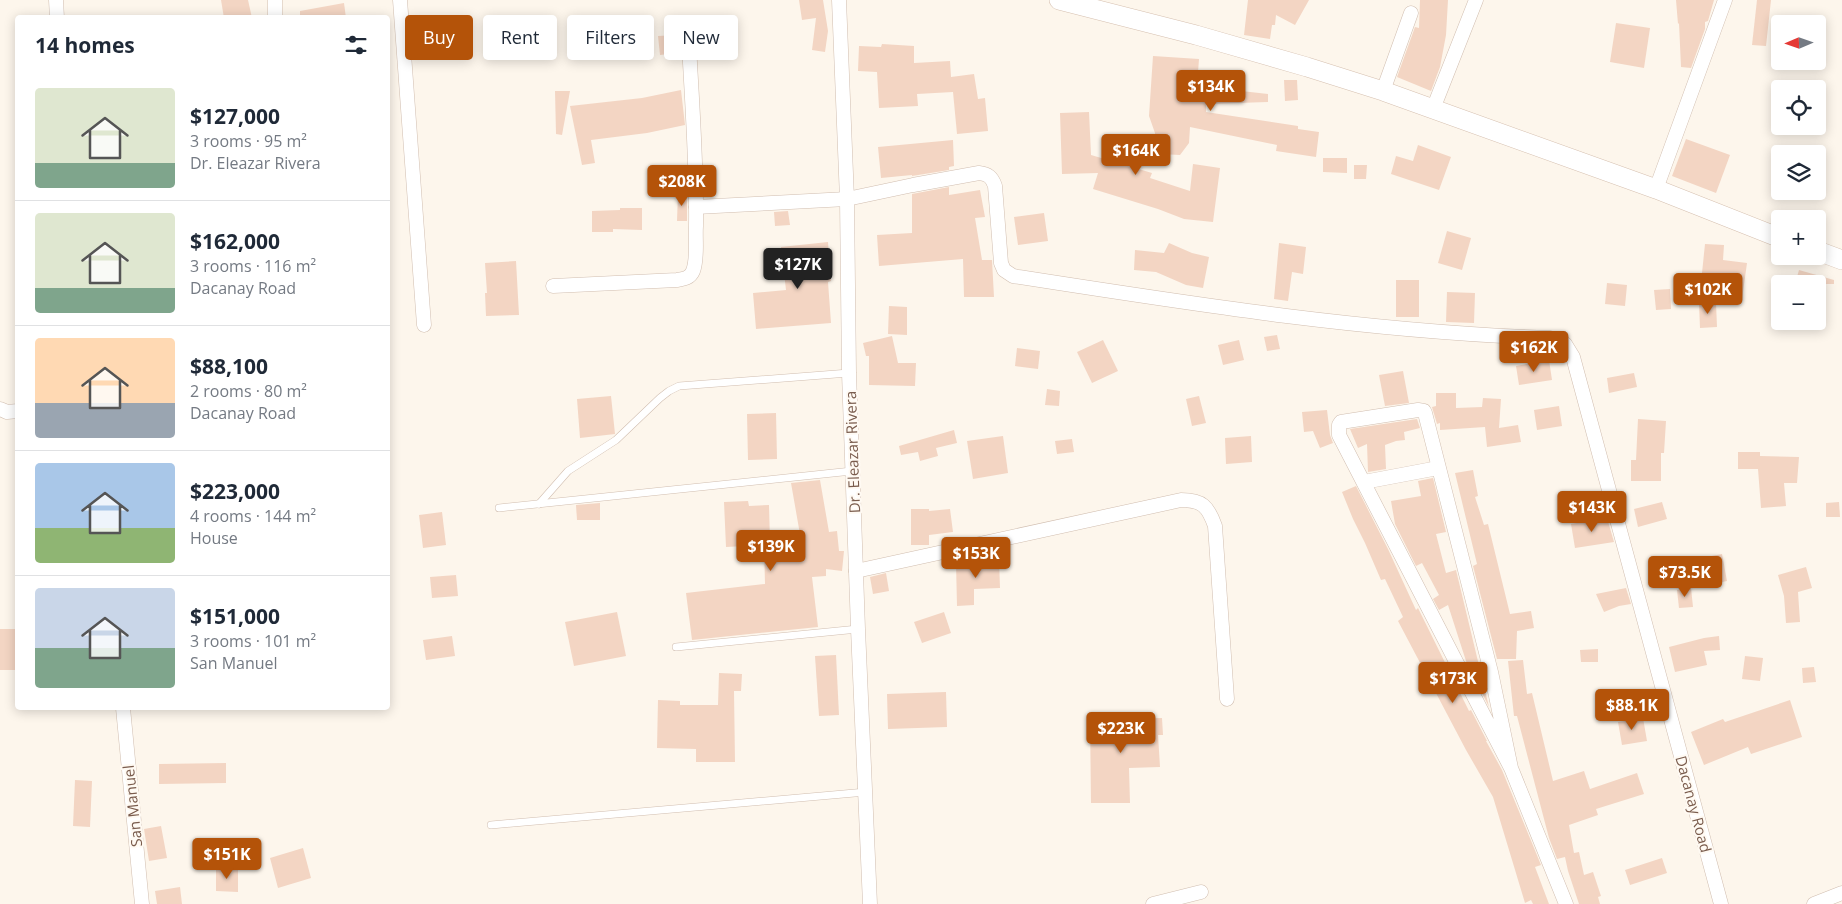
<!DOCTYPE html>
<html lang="en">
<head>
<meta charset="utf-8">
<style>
  :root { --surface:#fff; --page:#f6f6f7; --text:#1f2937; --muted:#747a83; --line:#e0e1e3; --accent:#b45309 }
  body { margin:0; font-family:"Open Sans",sans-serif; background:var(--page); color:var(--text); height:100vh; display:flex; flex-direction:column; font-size:19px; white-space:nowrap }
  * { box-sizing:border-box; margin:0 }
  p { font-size:16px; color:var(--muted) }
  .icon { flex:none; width:28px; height:28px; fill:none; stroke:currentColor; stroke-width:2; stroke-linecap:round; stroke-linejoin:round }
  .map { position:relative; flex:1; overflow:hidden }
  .sheet { position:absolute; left:15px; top:15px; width:375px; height:695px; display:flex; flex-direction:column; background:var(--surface); border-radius:5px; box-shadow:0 2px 12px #0003 }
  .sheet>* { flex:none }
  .banner { position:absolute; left:405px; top:15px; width:475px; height:45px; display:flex; gap:10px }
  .needle { width:32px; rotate:268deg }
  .fabs { position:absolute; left:1771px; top:15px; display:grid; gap:10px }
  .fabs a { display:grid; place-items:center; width:55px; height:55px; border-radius:5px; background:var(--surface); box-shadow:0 2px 12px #0003; font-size:25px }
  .price { position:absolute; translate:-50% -42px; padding:0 11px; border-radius:5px; background:var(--accent); color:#fff; font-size:16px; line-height:32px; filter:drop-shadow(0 1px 2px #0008) }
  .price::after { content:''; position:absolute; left:50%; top:30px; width:15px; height:11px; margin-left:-8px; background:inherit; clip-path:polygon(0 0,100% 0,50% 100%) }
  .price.active { background:#222; color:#fff }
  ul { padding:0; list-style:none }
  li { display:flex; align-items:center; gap:15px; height:125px; padding:0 20px }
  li+li { border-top:1px solid var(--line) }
  li span { display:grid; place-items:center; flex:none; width:140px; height:100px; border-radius:5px; color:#555 }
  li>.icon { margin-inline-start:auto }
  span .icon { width:60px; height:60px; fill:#fffc; stroke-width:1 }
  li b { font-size:21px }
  h2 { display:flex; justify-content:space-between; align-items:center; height:60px; padding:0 20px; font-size:21px }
  .pill { padding:0 18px; border-radius:5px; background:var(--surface); box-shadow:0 2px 12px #0003; font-size:18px; line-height:45px }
  .pill.active { background:var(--accent); color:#fff }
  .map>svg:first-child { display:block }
  .building { fill:#f3d5c3 }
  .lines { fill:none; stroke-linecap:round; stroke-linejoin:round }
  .lane-casing { stroke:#d1beb0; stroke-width:8 }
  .street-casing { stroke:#d1beb0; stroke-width:15 }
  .secondary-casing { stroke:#d6c0b0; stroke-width:20 }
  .lane { stroke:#fff; stroke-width:7 }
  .street { stroke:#fff; stroke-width:14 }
  .secondary { stroke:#fff; stroke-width:19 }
  .labels { text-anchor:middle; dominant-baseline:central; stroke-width:4; stroke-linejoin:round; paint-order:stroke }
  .street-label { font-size:15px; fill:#7a5c4d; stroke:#fffaf3 }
</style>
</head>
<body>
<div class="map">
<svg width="1842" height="904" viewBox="0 0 1842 904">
  <rect width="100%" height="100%" fill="#fdf6ec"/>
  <g class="building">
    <path d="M 221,0 L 248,0 L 252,18 L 224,18 Z"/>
    <path d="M 799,0 L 823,0 L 828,31 L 825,52 L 812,50 L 816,18 L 802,20 Z"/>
    <path d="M 1248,0 L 1309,0 L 1295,25 L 1276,15 L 1275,25 L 1272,25 L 1270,39 L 1244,35 Z"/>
    <path d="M 1420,0 L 1448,0 L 1446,35 L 1440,67 L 1431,91 L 1397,77 L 1415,27 L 1419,28 Z"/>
    <path d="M 1676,0 L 1714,0 L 1708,21 L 1705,22 L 1705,29 L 1691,68 L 1681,67 L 1679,23 L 1678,24 Z"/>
    <path d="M 1757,0 L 1771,0 L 1766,46 L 1752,45 Z"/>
    <path d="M 344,3 L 346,18 L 300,18 L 300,11 Z"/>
    <path d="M 1616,23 L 1650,28 L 1644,68 L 1610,62 Z"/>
    <path d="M 677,35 L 679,53 L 660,55 L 658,36 Z"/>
    <path d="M 882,44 L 914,46 L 914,63 L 950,61 L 951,77 L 974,74 L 978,99 L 985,98 L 988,131 L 957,134 L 953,92 L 917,94 L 918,106 L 879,108 L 877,72 L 858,71 L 859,46 L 881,47 Z"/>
    <path d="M 1153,56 L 1199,59 L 1197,86 L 1268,94 L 1268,102 L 1206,104 L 1206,112 L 1298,126 L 1298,129 L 1319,132 L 1316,157 L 1276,151 L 1277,145 L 1190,127 L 1189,143 L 1180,155 L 1160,154 L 1155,141 L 1155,133 L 1149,116 Z"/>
    <path d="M 1284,80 L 1297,80 L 1298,100 L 1285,101 Z"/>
    <path d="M 681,90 L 685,125 L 647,133 L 591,140 L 595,163 L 582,165 L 570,106 L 642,98 Z"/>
    <path d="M 555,91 L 570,91 L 562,135 L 556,134 Z"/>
    <path d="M 1089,112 L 1091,155 L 1152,173 L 1150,178 L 1190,191 L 1193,164 L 1220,168 L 1213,222 L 1184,219 L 1158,209 L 1093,189 L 1098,173 L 1062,174 L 1060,113 Z"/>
    <path d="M 1686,139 L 1730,155 L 1716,193 L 1672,176 Z"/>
    <path d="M 953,140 L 954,166 L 949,167 L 949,170 L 912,176 L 912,175 L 881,178 L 878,147 Z"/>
    <path d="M 1418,145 L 1451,157 L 1439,190 L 1391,174 L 1396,156 L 1413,161 Z"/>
    <path d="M 1323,158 L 1347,158 L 1347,173 L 1323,172 Z"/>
    <path d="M 1354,165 L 1367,165 L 1366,179 L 1354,179 Z"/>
    <path d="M 949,187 L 949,195 L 980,190 L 985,217 L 975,218 L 982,260 L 992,260 L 994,297 L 964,297 L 963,259 L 879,266 L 877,235 L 912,233 L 912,194 Z"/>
    <path d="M 678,193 L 687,193 L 687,221 L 677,221 Z"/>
    <path d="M 620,208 L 642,208 L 642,230 L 613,229 L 613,232 L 592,232 L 592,211 L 620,210 Z"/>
    <path d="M 788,211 L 790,225 L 775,226 L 774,212 Z"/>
    <path d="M 1044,213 L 1048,241 L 1018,245 L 1014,217 Z"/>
    <path d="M 1447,231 L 1471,238 L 1462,270 L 1438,263 Z"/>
    <path d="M 828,242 L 831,281 L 828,282 L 831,323 L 756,329 L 753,293 L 786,290 L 781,247 Z"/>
    <path d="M 1169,243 L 1192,253 L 1209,257 L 1203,288 L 1186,285 L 1156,272 L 1134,270 L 1135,250 L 1164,253 Z"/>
    <path d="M 1279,243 L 1306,247 L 1303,274 L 1292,272 L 1288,301 L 1274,299 Z"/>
    <path d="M 1705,244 L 1724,245 L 1723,260 L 1747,263 L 1742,299 L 1710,295 L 1712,274 L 1702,273 Z"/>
    <path d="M 516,261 L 519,315 L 486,316 L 485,293 L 487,293 L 485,263 Z"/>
    <path d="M 1799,270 L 1834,280 L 1834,284 L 1795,284 Z"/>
    <rect x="1396" y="280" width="23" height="37"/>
    <path d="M 1607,283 L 1627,285 L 1625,306 L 1605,304 Z"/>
    <path d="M 1670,289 L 1671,309 L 1656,310 L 1654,290 Z"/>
    <path d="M 1447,292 L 1475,293 L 1474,323 L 1446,322 Z"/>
    <path d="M 1699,303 L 1716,303 L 1717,327 L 1700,328 Z"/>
    <path d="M 889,306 L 907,307 L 907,335 L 888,334 Z"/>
    <path d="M 1277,335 L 1280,349 L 1267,351 L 1264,337 Z"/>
    <path d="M 892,336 L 898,363 L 916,363 L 915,386 L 869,385 L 869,356 L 866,356 L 863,343 Z"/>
    <path d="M 1103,340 L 1118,371 L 1092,383 L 1077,352 Z"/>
    <path d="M 1239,340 L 1244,360 L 1223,365 L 1218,345 Z"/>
    <path d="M 1017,348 L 1040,351 L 1038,369 L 1015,366 Z"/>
    <path d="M 1549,360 L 1552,380 L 1519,385 L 1516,366 Z"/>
    <path d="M 1403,371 L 1409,403 L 1385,406 L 1379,375 Z"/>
    <path d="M 1634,373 L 1637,387 L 1609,393 L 1607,378 Z"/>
    <path d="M 1047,389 L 1060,391 L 1059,406 L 1045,405 Z"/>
    <path d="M 1436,393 L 1456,393 L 1456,408 L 1482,407 L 1483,398 L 1501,399 L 1499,428 L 1518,425 L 1521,442 L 1487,447 L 1485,427 L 1440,430 L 1440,423 L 1437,424 L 1432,407 L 1436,406 Z"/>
    <path d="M 611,396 L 615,434 L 580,438 L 577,399 Z"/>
    <path d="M 1199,396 L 1206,423 L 1192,426 L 1186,399 Z"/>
    <path d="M 1559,406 L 1562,426 L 1537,430 L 1534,410 Z"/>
    <path d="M 1327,410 L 1330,435 L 1333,443 L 1320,448 L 1313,431 L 1304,432 L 1302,412 Z"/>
    <path d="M 776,413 L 777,459 L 748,460 L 747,414 Z"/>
    <path d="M 1417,419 L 1420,428 L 1404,432 L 1405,440 L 1396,441 L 1385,445 L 1386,469 L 1368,472 L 1367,444 L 1358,448 L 1350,429 Z"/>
    <path d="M 1638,419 L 1666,421 L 1664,453 L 1661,453 L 1661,481 L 1631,481 L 1631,460 L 1636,460 Z"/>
    <path d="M 954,430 L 957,443 L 936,448 L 938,456 L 920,461 L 918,452 L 901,455 L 899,446 Z"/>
    <path d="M 1003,436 L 1008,473 L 973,479 L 967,441 Z"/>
    <path d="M 1251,436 L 1252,462 L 1226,464 L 1225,438 Z"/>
    <path d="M 1072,439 L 1074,452 L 1057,454 L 1055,441 Z"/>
    <path d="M 1738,452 L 1760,452 L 1760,456 L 1799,457 L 1797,483 L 1784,483 L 1786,506 L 1761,508 L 1758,469 L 1738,469 Z"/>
    <path d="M 1473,470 L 1478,496 L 1475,497 L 1484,525 L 1488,524 L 1510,614 L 1531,611 L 1534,628 L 1517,631 L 1516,659 L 1497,659 L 1473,566 L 1477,564 L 1455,473 Z"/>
    <path d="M 1433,478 L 1446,532 L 1436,534 L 1446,573 L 1456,570 L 1489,707 L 1466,661 L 1448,605 L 1439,610 L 1433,599 L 1439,595 L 1422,563 L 1416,566 L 1395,524 L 1391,501 L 1421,496 L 1418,481 Z"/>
    <path d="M 820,480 L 829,532 L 837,531 L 839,551 L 844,551 L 842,571 L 826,569 L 826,576 L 812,577 L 818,627 L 692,640 L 686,593 L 765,584 L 764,545 L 726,547 L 724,502 L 748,501 L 749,506 L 769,505 L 770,542 L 801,540 L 791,483 Z"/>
    <path d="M 1356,486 L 1388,549 L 1416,610 L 1418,608 L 1469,711 L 1471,710 L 1487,741 L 1486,741 L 1502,770 L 1541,865 L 1535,867 L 1549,904 L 1533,904 L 1531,900 L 1525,903 L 1493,797 L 1466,750 L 1398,621 L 1403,617 L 1385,579 L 1381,580 L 1365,543 L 1353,519 L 1342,492 Z"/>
    <path d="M 1662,502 L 1667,519 L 1638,527 L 1634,509 Z"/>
    <path d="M 1839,502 L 1840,517 L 1826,517 L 1826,503 Z"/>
    <path d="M 600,503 L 600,520 L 577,520 L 576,505 Z"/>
    <path d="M 911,509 L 929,509 L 929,511 L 950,509 L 953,532 L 929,535 L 929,545 L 911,545 Z"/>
    <path d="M 442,512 L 446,545 L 423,548 L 419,515 Z"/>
    <path d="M 1607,518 L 1614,542 L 1575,548 L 1571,524 Z"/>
    <path d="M 1722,554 L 1727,581 L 1692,588 L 1687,561 Z"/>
    <path d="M 981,559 L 999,559 L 1000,588 L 974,589 L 974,605 L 957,606 L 956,563 L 981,563 Z"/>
    <path d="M 1806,567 L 1812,588 L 1798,592 L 1800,622 L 1786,623 L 1784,596 L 1778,575 Z"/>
    <path d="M 886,573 L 889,591 L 873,594 L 870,577 Z"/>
    <path d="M 456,575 L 458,596 L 432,598 L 430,577 Z"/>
    <path d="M 1626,588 L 1631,604 L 1619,606 L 1604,612 L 1596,594 Z"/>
    <path d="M 1691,588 L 1693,607 L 1679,608 L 1677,590 Z"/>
    <path d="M 617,612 L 626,656 L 574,666 L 565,622 Z"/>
    <path d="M 944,612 L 951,633 L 922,643 L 914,622 Z"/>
    <rect x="0" y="629" width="18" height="41"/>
    <path d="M 452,636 L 455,656 L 426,660 L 423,640 Z"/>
    <path d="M 1719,636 L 1720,650 L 1704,651 L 1707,665 L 1675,672 L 1669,647 L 1704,638 Z"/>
    <path d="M 1598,649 L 1598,662 L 1581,662 L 1580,650 Z"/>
    <path d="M 836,655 L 839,715 L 819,716 L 815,656 Z"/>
    <path d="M 1745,656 L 1763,658 L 1760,681 L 1742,679 Z"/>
    <path d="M 1523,660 L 1527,694 L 1532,693 L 1553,781 L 1584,771 L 1590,789 L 1637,773 L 1644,794 L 1596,809 L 1598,815 L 1569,825 L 1574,853 L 1579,852 L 1584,875 L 1593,872 L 1601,896 L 1598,897 L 1600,904 L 1579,904 L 1568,871 L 1565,857 L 1557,859 L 1549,838 L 1517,716 L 1514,716 L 1508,661 Z"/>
    <path d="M 1814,667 L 1816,682 L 1803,683 L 1802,668 Z"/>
    <path d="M 719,673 L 742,674 L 741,691 L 734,691 L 735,762 L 696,762 L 696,749 L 657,748 L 658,700 L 680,701 L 680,705 L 718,705 Z"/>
    <path d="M 946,692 L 947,727 L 888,729 L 887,694 Z"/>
    <path d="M 1790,700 L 1802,737 L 1751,754 L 1748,747 L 1704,765 L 1691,732 L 1723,719 L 1725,722 Z"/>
    <path d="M 1128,716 L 1128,719 L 1162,718 L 1163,735 L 1158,735 L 1160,767 L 1129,768 L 1130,803 L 1091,803 L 1090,717 Z"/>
    <path d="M 1643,718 L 1647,741 L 1622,745 L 1618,722 Z"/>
    <path d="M 226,763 L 226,783 L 159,784 L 159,764 Z"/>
    <path d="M 75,780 L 92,781 L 90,827 L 73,826 Z"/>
    <path d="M 161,826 L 167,858 L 149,861 L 144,829 Z"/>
    <path d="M 303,848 L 311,878 L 278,888 L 270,858 Z"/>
    <path d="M 1662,858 L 1667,873 L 1630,885 L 1625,870 Z"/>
    <path d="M 216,868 L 238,869 L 238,892 L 216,891 Z"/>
    <path d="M 180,887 L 182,904 L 157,904 L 155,891 Z"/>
  </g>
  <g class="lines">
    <g class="lane-casing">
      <g id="lane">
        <path d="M 539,504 L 568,471 L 616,440 L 660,398 L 669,391 L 679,386 L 849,373"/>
        <path d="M 499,508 L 852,471"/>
        <path d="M 676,647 L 858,629"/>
        <path d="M 491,825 L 866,792"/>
      </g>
    </g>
    <g class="street-casing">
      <g id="street">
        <path d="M 56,0 L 57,18"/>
        <path d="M 400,0 L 424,325"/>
        <path d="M 839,0 L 847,199 L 849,373 L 858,629 L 870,904"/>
        <path d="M 275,18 L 275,0"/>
        <path d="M 1383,91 L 1411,13"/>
        <path d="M 1433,109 L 1476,0"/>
        <path d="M 1656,189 L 1725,0"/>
        <path d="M 696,207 L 847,199 L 913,185 L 979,173 C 988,174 992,177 995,186 L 1001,263 L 1004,270 L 1013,276 C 1192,304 1369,332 1550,338 L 1565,344 L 1573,357 L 1721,904"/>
        <path d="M 553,286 L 677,280 C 684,279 690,278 693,271 C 698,258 695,240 696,226 C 697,159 691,91 688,24"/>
        <path d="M 0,409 L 7,412 L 18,411"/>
        <path d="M 1364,482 L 1438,468"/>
        <path d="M 856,571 L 1181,500 C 1202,500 1208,506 1215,526 L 1227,699"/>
        <path d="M 123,708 L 142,904"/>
        <path d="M 1511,768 L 1491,672 L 1425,413 L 1424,411 L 1418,410 L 1341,422 L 1339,425 L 1339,435 L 1511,768 L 1566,904"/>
        <path d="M 1153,904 L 1201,892"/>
        <path d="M 1814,904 L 1842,893"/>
      </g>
    </g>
    <g class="secondary-casing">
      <g id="secondary">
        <path d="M 1059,0 L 1196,35 L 1307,67 L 1383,91 L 1656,189 L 1780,238"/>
        <path d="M 1818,251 L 1842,260"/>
      </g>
    </g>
    <use href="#lane" class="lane"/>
    <use href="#street" class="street"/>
    <use href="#secondary" class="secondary"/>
  </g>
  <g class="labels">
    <g class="street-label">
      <text transform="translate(852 452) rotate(-92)">Dr. Eleazar Rivera</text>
      <text transform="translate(1694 804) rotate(75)">Dacanay Road</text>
      <text transform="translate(132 806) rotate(-96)">San Manuel</text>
    </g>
  </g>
</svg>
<div class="fabs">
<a><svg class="needle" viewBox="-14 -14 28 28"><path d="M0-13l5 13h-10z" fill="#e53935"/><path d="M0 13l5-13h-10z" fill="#747a83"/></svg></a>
<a><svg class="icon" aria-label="locate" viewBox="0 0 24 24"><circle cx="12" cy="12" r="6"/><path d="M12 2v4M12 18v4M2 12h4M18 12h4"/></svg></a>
<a><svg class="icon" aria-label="layers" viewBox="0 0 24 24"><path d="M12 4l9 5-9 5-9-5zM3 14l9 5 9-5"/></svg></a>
<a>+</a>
<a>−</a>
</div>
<b class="price" style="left:1211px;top:112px">$134K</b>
<b class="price" style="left:1136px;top:176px">$164K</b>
<b class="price" style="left:682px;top:207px">$208K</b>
<b class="price active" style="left:798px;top:290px">$127K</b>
<b class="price" style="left:1708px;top:315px">$102K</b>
<b class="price" style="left:1534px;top:373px">$162K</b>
<b class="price" style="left:1592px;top:533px">$143K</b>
<b class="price" style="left:771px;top:572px">$139K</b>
<b class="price" style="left:976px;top:579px">$153K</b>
<b class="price" style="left:1685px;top:598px">$73.5K</b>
<b class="price" style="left:1453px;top:704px">$173K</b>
<b class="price" style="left:1632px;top:731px">$88.1K</b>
<b class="price" style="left:1121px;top:754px">$223K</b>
<b class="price" style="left:227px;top:880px">$151K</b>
<div class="banner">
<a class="pill active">Buy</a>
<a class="pill">Rent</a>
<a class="pill">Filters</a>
<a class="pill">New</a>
</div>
<section class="sheet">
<h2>14 homes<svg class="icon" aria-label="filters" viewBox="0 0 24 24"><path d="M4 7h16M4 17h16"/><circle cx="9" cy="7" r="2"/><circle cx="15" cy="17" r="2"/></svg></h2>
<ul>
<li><span style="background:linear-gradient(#dfe7d0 75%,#7fa58c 0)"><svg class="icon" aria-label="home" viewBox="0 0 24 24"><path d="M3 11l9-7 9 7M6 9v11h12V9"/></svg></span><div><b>$127,000</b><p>3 rooms · 95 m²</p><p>Dr. Eleazar Rivera</p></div></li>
<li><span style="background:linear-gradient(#dfe7d0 75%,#7fa58c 0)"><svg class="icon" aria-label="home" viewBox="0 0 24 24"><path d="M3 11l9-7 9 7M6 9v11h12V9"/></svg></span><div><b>$162,000</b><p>3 rooms · 116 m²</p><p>Dacanay Road</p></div></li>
<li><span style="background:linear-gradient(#ffd9b3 65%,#9aa5b1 0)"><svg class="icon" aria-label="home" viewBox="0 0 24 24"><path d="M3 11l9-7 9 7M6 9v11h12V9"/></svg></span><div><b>$88,100</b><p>2 rooms · 80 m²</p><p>Dacanay Road</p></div></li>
<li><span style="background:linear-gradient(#a9c7e8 65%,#8fb573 0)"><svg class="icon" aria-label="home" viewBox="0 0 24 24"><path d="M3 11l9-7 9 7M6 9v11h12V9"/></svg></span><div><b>$223,000</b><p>4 rooms · 144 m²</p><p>House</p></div></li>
<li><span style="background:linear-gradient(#c9d6e8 60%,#7fa58c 0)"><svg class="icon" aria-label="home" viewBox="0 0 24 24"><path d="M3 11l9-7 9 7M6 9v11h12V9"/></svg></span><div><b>$151,000</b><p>3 rooms · 101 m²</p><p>San Manuel</p></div></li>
</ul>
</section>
</div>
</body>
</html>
